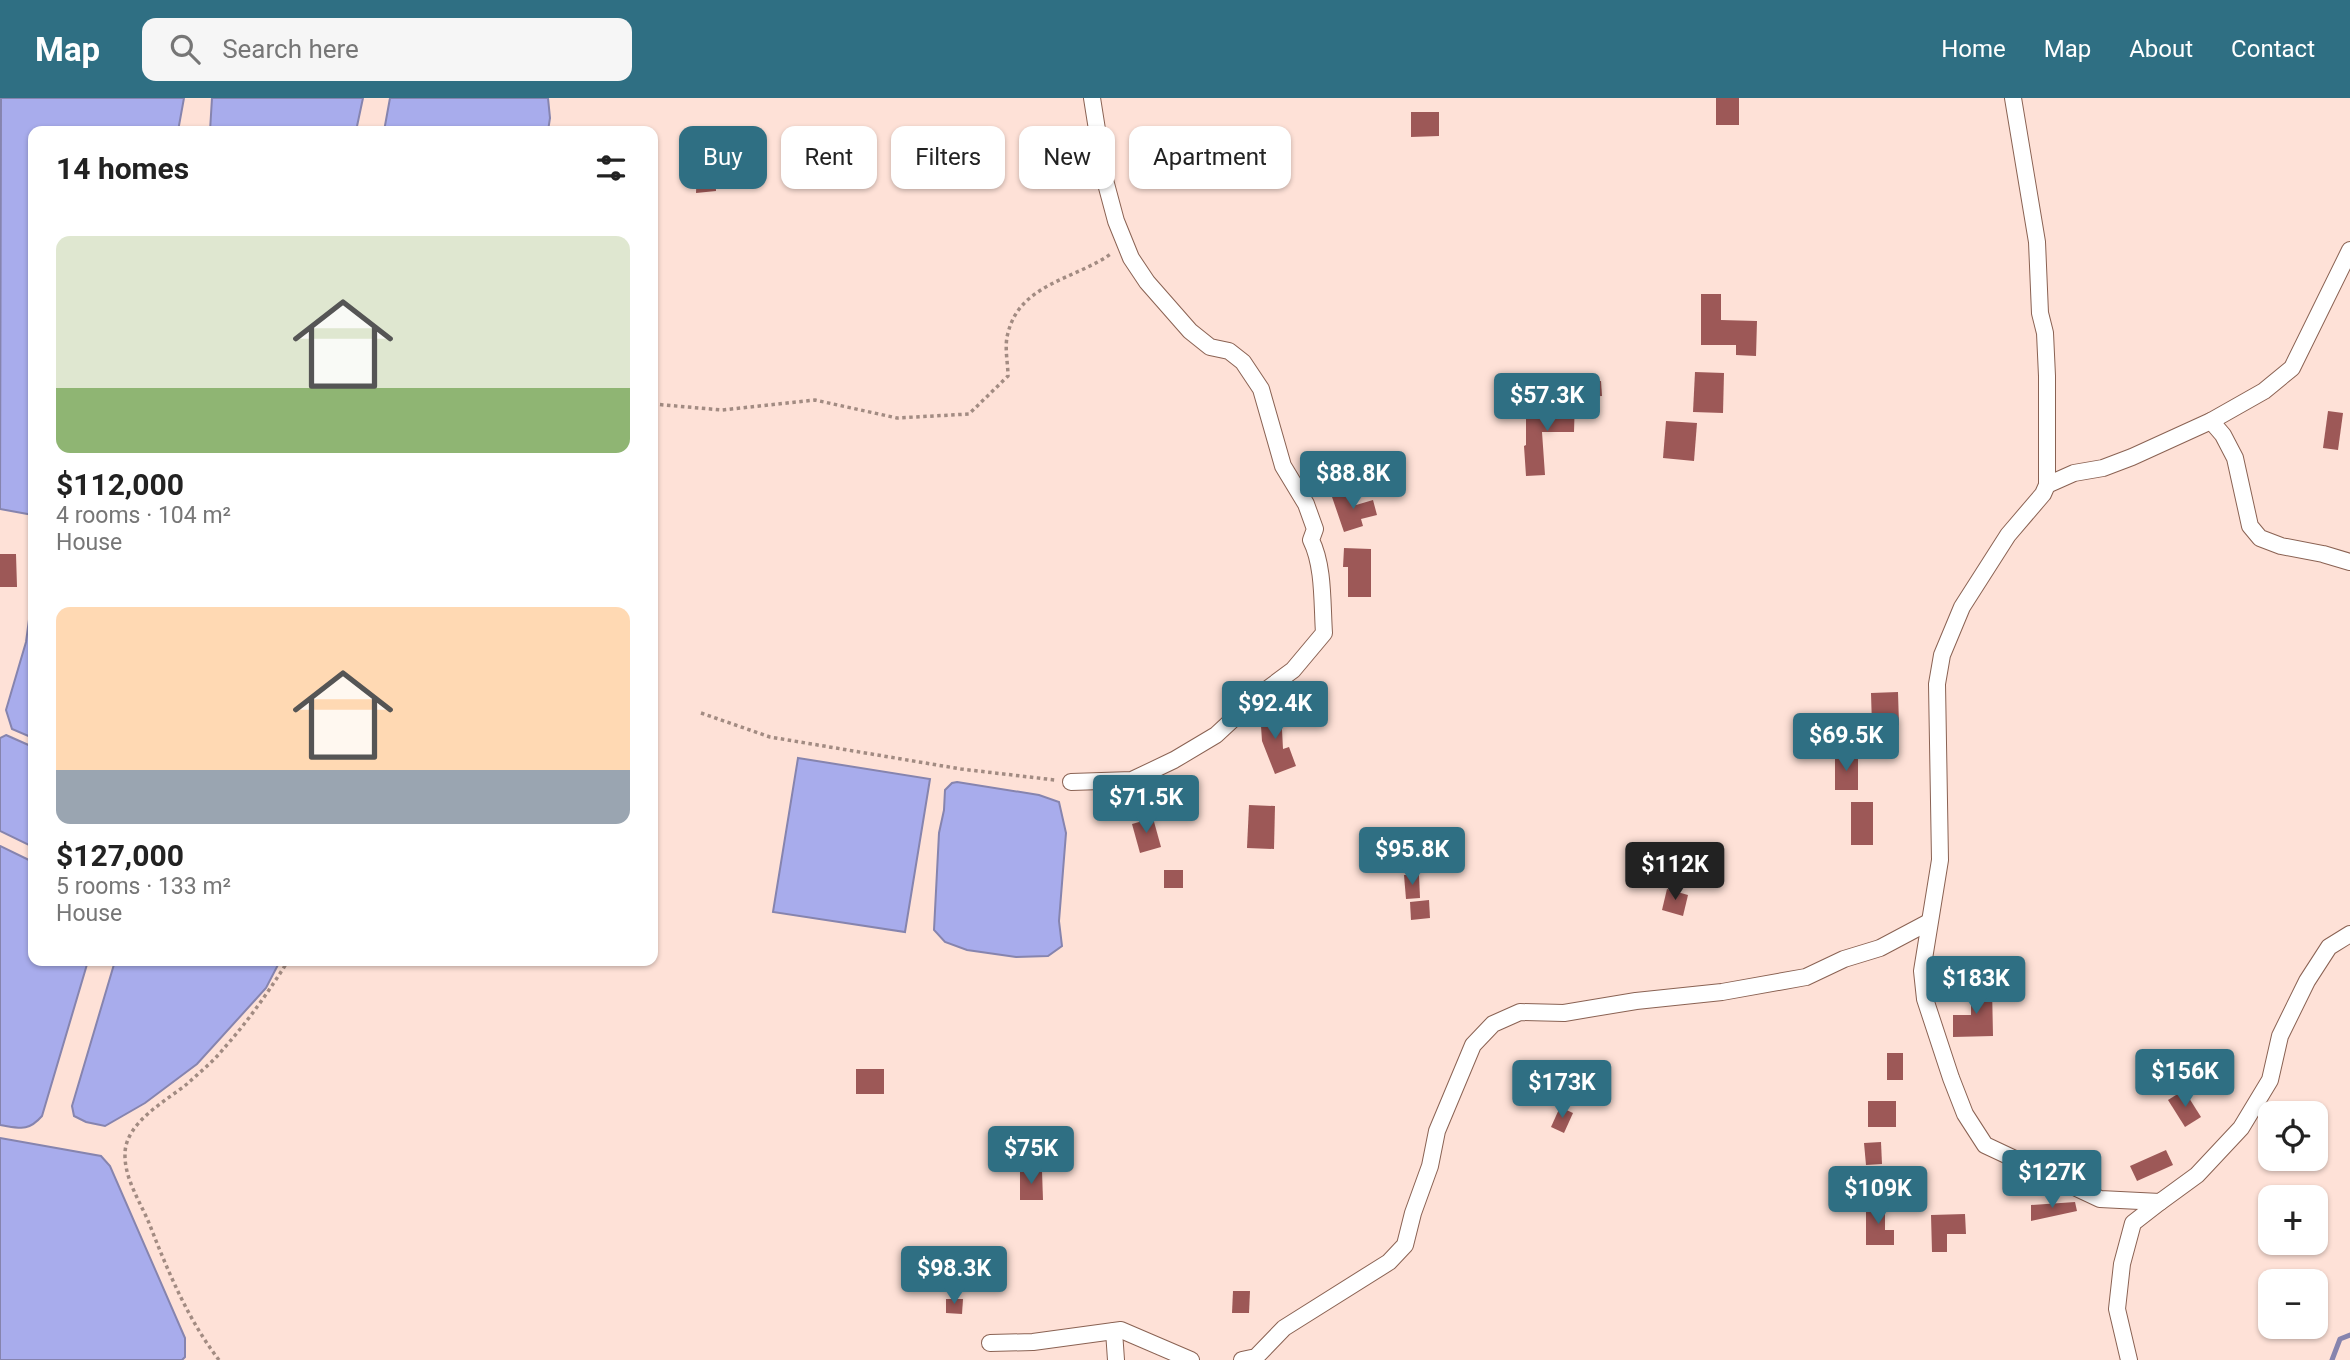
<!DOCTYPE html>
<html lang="en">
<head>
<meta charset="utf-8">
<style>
  :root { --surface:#fff; --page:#f6f6f6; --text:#222; --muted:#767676; --accent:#2f6f83 }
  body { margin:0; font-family:Roboto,sans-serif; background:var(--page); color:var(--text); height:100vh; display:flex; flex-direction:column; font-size:26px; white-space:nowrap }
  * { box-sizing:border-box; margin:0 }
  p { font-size:23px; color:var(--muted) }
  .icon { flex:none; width:38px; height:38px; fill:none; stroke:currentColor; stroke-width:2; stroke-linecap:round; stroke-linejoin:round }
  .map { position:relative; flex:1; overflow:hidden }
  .sheet { position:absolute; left:28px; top:28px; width:630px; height:840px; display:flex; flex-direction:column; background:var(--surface); border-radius:14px; box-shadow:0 2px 5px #0004 }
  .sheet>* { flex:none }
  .top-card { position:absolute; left:679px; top:28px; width:665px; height:63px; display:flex; gap:14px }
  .controls { position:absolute; left:2258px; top:1003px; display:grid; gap:14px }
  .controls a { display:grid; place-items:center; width:70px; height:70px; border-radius:14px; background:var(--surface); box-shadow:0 2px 5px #0004; font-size:35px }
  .price { position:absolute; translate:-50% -60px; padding:0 16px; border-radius:7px; background:var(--accent); color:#fff; font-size:23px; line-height:46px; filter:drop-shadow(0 2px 4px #0008) }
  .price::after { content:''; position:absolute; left:50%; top:42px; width:21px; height:16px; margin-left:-10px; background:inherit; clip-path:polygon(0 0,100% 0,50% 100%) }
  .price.on { background:#222; color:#fff }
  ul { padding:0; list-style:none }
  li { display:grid; align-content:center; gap:14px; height:371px; padding:0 28px }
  li span { display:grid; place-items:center; height:217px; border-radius:14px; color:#555 }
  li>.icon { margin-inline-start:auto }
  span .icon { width:126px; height:126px; fill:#fffc; stroke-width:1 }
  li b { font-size:30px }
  h2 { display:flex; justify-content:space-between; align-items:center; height:84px; padding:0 28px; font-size:30px }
  .pill { padding:0 24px; border-radius:14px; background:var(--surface); box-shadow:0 2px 5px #0004; font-size:24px; line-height:63px }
  .pill.on { background:var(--accent); color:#fff }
  header { display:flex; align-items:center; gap:42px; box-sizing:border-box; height:98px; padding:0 35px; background:var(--accent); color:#fff }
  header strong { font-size:33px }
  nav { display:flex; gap:38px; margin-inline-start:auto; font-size:24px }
  .search { width:490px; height:63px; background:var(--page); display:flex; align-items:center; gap:18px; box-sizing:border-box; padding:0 24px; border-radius:14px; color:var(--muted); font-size:26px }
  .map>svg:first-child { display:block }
  .water { fill:#a8acec; stroke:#8684ae; stroke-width:2 }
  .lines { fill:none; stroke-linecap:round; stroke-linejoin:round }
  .stream { stroke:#8684ae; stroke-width:5 }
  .building { fill:#9d5857 }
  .minor-casing { stroke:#8a6253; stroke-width:18 }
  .path { stroke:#a28b82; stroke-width:3.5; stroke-dasharray:3.5 3.5; stroke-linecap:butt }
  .minor { stroke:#fff; stroke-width:16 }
</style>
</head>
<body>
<header>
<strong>Map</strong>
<div class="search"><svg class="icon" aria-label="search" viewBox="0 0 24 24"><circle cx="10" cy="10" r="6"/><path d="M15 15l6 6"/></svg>Search here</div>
<nav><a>Home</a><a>Map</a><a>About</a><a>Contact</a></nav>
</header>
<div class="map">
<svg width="2350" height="1262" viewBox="0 0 2350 1262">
  <rect width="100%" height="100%" fill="#fee1d7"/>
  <g class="water">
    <path d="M 1,0 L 184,0 L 178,33 L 33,33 L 33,417 L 0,411 Z"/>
    <path d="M 212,0 L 363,0 L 356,33 L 210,33 Z"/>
    <path d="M 390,0 L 548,0 L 550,20 L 548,33 L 384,33 Z"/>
    <path d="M 33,492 L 33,640 L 12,631 L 6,612 L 26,544 Z"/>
    <path d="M 6,637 L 33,649 L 33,749 L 0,733 L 0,640 Z"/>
    <path d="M 798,660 L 930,681 L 905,834 L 773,814 Z"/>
    <path d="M 957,684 L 1039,697 L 1059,704 L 1066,735 L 1059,823 L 1062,848 L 1048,858 L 1016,859 L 967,852 L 945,844 L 934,832 L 939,735 L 944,712 L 945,692 L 952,685 Z"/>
    <path d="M 0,748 L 33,764 L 33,863 L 88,863 L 42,1018 C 28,1034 20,1030 0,1027 Z"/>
    <path d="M 115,863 L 280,863 L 266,890 L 197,966 L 145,1005 L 105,1028 L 86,1024 L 74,1018 L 72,1008 Z"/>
    <path d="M 0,1040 L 101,1058 L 110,1068 L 185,1240 L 185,1259 L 182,1262 L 0,1262 Z"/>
  </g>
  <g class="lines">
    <path class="stream" d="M 2332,1262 L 2340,1241 L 2350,1237"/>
  </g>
  <g class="building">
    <rect x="1716" y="0" width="23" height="27"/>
    <path d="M 1411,14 L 1439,14 L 1439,38 L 1411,39 Z"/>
    <path d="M 1180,42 L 1207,42 L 1208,86 L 1181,87 Z"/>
    <path d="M 715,65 L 716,93 L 696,95 L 697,66 Z"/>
    <path d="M 1701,196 L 1721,196 L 1721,222 L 1757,223 L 1756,258 L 1736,257 L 1736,247 L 1701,247 Z"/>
    <path d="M 1695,274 L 1724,275 L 1723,315 L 1693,314 Z"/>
    <path d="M 1601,283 L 1602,298 L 1581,299 L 1581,284 Z"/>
    <path d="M 1552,300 L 1575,300 L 1574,334 L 1542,334 L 1545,377 L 1526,378 L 1524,348 L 1526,347 L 1526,319 L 1551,319 Z"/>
    <path d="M 2328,313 L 2343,315 L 2338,352 L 2323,350 Z"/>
    <path d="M 1666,323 L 1697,325 L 1694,363 L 1663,360 Z"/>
    <path d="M 1351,393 L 1356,407 L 1373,402 L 1377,417 L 1361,421 L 1363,428 L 1344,434 L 1332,399 Z"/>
    <path d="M 1344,450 L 1371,451 L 1371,499 L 1348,499 L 1348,469 L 1343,469 Z"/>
    <path d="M 0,456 L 16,456 L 17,489 L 0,489 Z"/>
    <path d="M 1898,594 L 1899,627 L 1872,628 L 1871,595 Z"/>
    <path d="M 1281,612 L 1283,651 L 1289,649 L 1296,668 L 1275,676 L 1262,643 L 1260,613 Z"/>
    <rect x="1835" y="659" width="23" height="33"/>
    <rect x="1851" y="704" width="22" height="43"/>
    <path d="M 1249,707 L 1275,708 L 1274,751 L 1247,750 Z"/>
    <path d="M 1153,720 L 1161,749 L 1140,755 L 1132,726 Z"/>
    <path d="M 1399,760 L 1416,760 L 1416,774 L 1399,775 Z"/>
    <rect x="1164" y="772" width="19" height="18"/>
    <path d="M 1404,777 L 1419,777 L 1420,800 L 1406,801 Z"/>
    <path d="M 1667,791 L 1688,797 L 1683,818 L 1662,812 Z"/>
    <path d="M 1429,802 L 1430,820 L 1411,822 L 1410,804 Z"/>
    <path d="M 1971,889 L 1992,889 L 1993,938 L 1953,939 L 1953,917 L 1971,917 Z"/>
    <rect x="1887" y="955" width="16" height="27"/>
    <rect x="856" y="971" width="28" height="25"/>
    <path d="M 2184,992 L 2201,1019 L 2185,1029 L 2168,1002 Z"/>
    <rect x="1868" y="1003" width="28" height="26"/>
    <path d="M 1560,1009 L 1573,1015 L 1564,1035 L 1551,1029 Z"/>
    <path d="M 1881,1044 L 1882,1066 L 1866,1067 L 1864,1045 Z"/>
    <path d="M 2166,1052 L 2173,1067 L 2137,1083 L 2130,1068 Z"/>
    <path d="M 1020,1073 L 1042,1073 L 1043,1102 L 1020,1102 Z"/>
    <path d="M 2075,1104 L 2077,1113 L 2031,1123 L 2031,1107 Z"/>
    <path d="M 1866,1106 L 1885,1106 L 1885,1132 L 1894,1132 L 1894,1147 L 1866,1147 Z"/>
    <path d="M 1965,1116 L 1966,1136 L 1947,1136 L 1947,1154 L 1932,1154 L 1931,1117 Z"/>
    <path d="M 1233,1193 L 1250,1193 L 1249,1215 L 1232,1215 Z"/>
    <path d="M 946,1201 L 963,1201 L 962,1216 L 946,1215 Z"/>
  </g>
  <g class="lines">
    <g class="minor-casing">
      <g id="minor">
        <path d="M 2013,0 L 2037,144 L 2040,215 L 2045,235 L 2047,278 L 2047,387"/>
        <path d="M 2350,152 L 2292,270 L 2264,293 L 2211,323 L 2132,359 L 2103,370 L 2074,375 L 2047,387 L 2043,396 L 2008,437 L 1962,509 L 1942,557 L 1937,586 L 1940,762 L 1922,873 L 1925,901 L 1951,980 L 1965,1016 L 1985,1047 L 2100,1101 L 2160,1104 L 2197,1077 L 2241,1030 L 2270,982 L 2280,938 L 2307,883 L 2329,849 L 2350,836"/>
        <path d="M 2211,323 L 2223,337 L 2235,360 L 2250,428 L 2260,440 L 2281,448 L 2323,456 L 2350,464"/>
        <path d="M 1071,684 L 1132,682 L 1174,662 L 1216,637 L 1258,598 L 1293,572 L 1324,535 C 1322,506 1324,468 1311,442 L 1315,431 L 1306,406 L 1283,368 L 1261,291 L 1243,264 L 1229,253 L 1210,249 L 1190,233 L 1147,184 L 1131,160 L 1116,123 L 1105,82 L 1092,0"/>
        <path d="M 1114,1233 L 1116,1262"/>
        <path d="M 990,1245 L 1033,1244 L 1121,1232 L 1191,1262"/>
        <path d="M 1242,1262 L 1256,1259 L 1284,1230 L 1389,1164 L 1405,1147 L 1413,1115 L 1430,1068 L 1437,1033 L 1473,947 L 1493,926 L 1520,914 L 1564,915 L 1636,903 L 1722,894 L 1806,879 L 1844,861 L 1880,850 L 1929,824"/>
        <path d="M 2129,1262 L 2117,1211 L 2122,1166 L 2133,1125 L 2160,1104"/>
      </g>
    </g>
    <g class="path">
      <path d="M 653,306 L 722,312 L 815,302 L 897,320 L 969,316 L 1008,278 C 1008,265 1004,248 1008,235 C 1020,185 1077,181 1112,155"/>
      <path d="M 701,615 L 770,639 L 961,671 L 1055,682"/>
      <path d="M 219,1262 C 189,1223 169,1176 151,1130 C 142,1106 124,1082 125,1055 C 126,1024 166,1003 187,986 C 200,974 214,963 225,949 C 249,922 269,893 288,863"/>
    </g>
    <use href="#minor" class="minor"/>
  </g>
</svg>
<div class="controls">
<a><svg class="icon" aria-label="locate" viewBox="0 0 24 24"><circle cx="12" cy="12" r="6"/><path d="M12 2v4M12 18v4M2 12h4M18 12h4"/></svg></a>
<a>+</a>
<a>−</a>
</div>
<b class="price" style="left:1547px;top:335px">$57.3K</b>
<b class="price" style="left:1353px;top:413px">$88.8K</b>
<b class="price" style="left:1275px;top:643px">$92.4K</b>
<b class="price" style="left:1846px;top:675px">$69.5K</b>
<b class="price" style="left:1146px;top:737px">$71.5K</b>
<b class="price" style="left:1412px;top:789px">$95.8K</b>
<b class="price on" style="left:1675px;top:804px">$112K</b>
<b class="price" style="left:1976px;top:918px">$183K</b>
<b class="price" style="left:2185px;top:1011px">$156K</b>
<b class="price" style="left:1562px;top:1022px">$173K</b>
<b class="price" style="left:1031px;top:1088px">$75K</b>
<b class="price" style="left:2052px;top:1112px">$127K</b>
<b class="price" style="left:1878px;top:1128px">$109K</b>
<b class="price" style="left:954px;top:1208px">$98.3K</b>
<div class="top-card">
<a class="pill on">Buy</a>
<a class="pill">Rent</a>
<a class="pill">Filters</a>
<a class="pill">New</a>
<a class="pill">Apartment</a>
</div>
<section class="sheet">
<h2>14 homes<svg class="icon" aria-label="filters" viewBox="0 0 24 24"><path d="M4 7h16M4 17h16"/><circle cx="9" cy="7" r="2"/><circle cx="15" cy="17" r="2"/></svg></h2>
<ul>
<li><span style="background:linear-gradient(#dfe7d0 70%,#8fb573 0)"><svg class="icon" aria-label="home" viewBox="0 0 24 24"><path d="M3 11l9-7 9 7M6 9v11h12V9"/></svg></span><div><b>$112,000</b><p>4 rooms · 104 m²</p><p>House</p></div></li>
<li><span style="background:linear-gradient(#ffd9b3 75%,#9aa5b1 0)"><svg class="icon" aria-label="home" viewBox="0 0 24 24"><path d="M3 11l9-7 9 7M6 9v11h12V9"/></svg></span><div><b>$127,000</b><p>5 rooms · 133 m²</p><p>House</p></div></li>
</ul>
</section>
</div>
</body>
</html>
